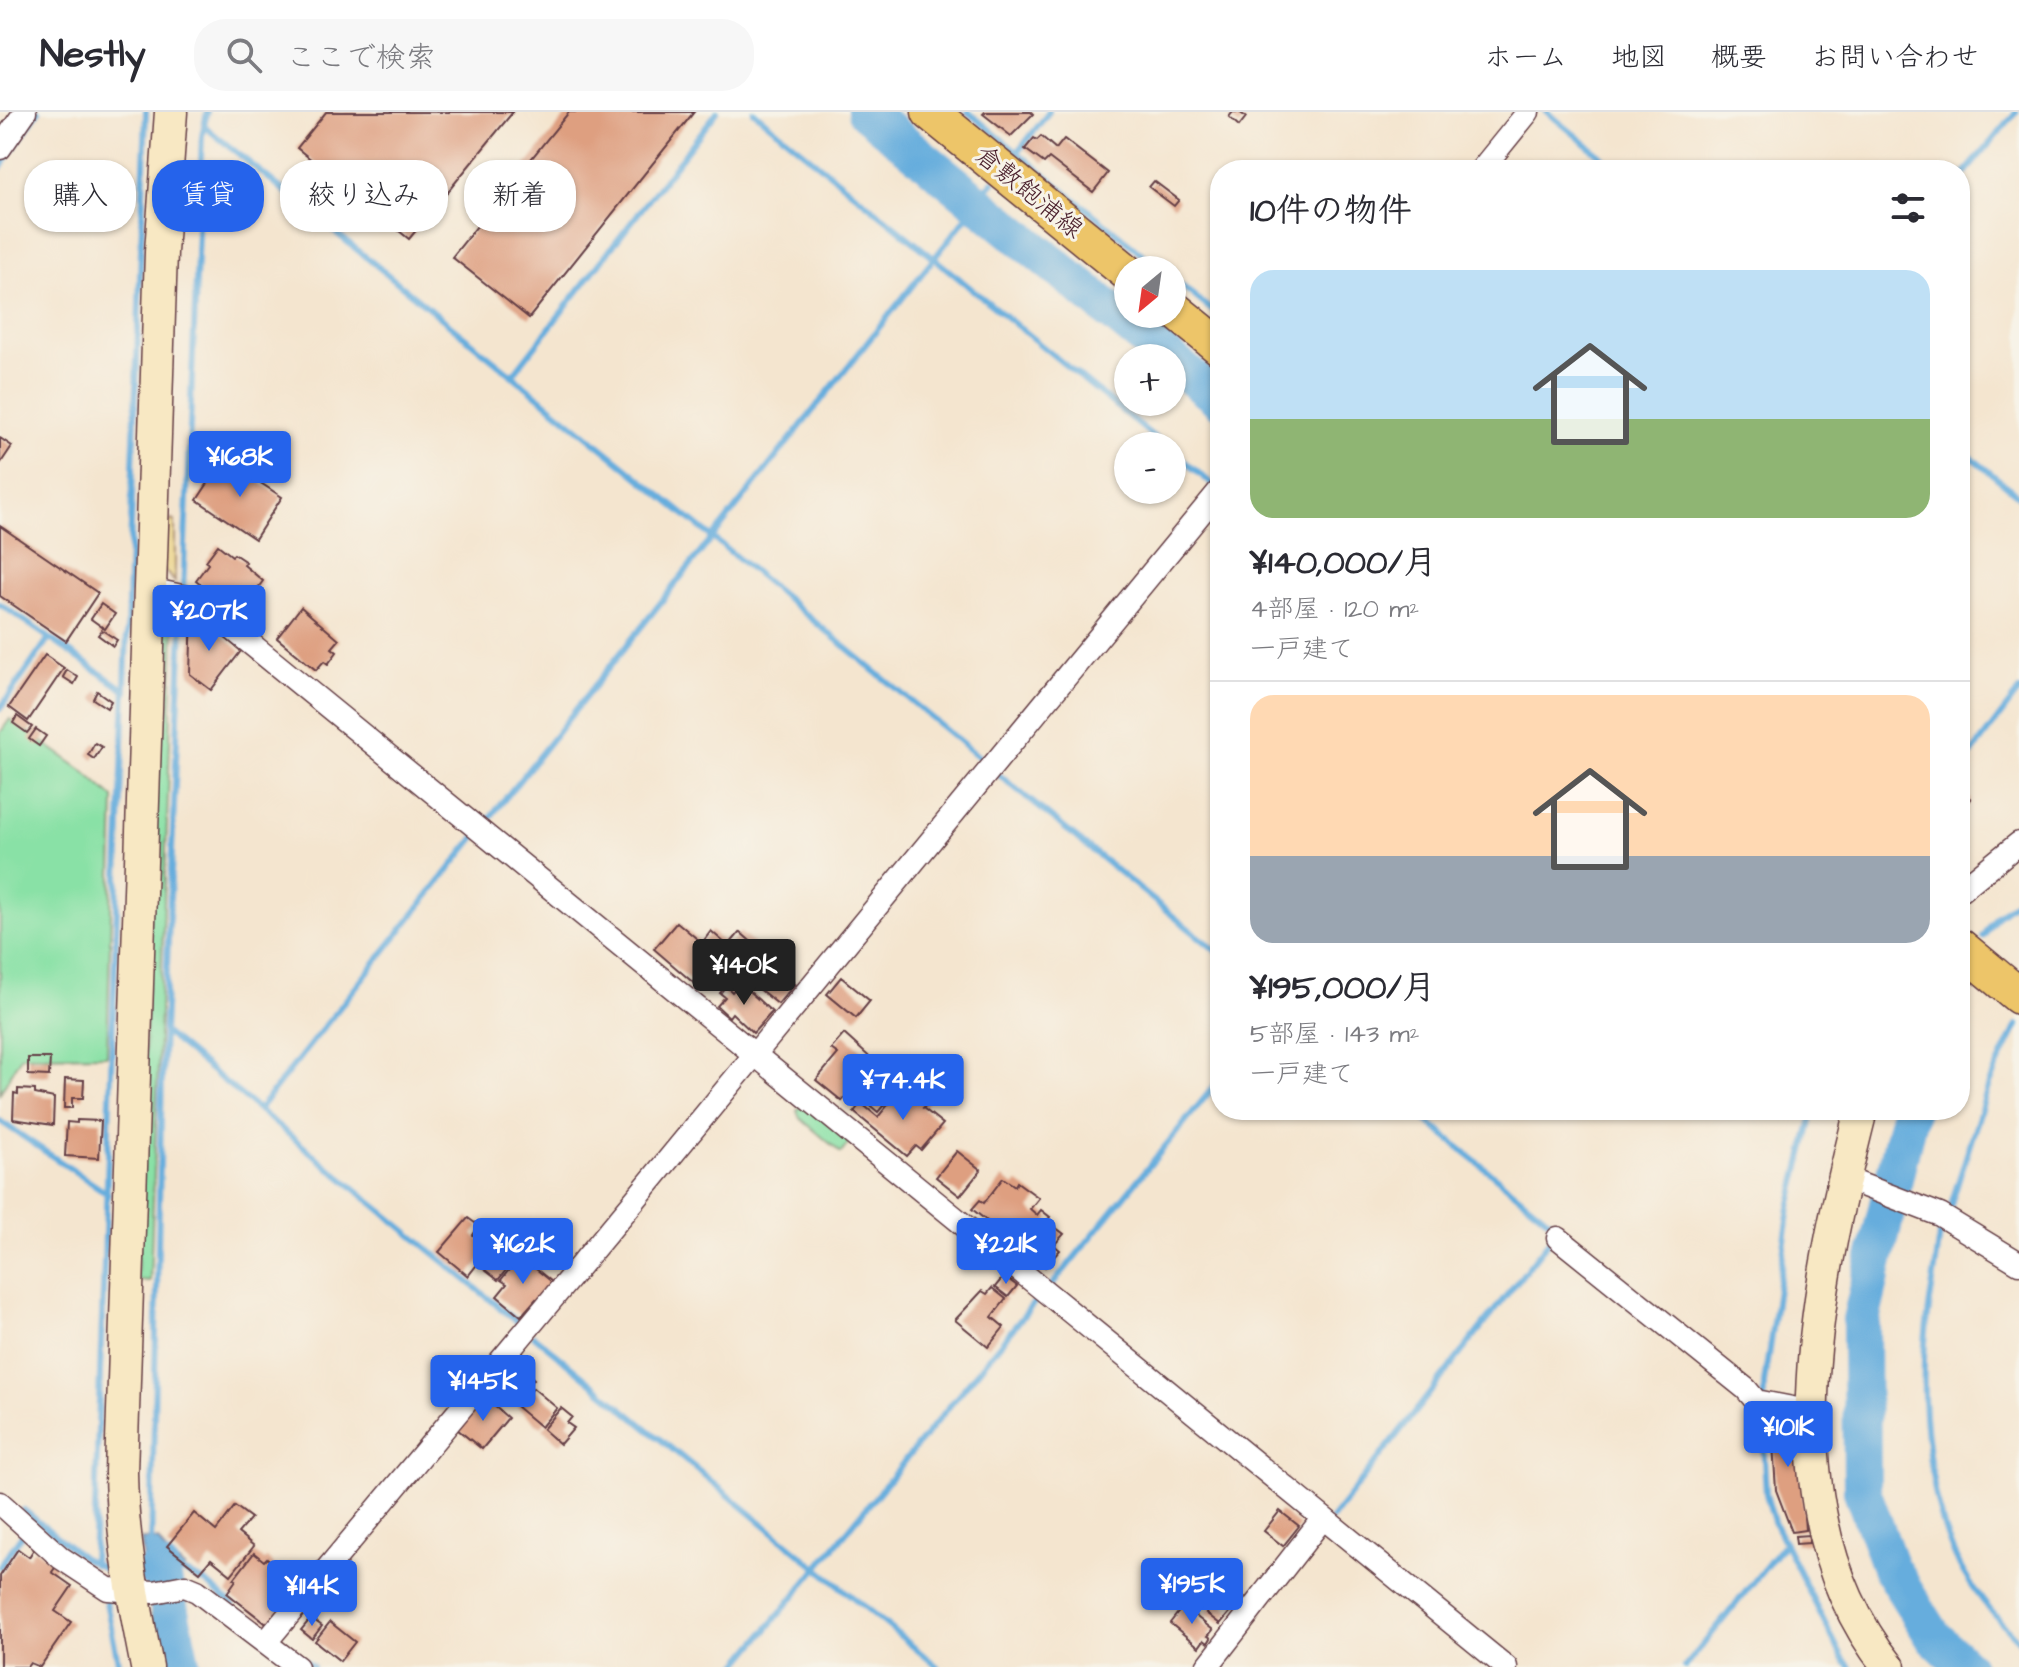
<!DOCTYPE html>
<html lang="ja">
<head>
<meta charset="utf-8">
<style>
  :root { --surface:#fff; --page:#f7f7f7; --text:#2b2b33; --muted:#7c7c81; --line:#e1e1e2; --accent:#2563eb }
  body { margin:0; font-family:"Architects Daughter","Klee One",sans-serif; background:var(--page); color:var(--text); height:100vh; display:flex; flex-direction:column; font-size:30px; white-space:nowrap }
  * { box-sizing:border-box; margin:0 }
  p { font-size:26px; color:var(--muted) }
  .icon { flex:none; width:44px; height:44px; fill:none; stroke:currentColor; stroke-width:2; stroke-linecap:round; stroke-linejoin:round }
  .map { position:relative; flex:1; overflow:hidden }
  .drawer { position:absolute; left:1210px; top:48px; width:760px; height:960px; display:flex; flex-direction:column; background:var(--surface); border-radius:32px; box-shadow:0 2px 6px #0004 }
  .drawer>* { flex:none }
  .top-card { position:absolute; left:24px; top:48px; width:760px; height:72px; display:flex; gap:16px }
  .needle { width:52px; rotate:209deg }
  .tools { position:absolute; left:1114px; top:144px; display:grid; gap:16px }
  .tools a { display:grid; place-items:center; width:72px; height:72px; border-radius:50%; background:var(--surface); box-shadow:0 2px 6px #0004; font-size:40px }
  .price { position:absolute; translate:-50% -68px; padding:0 18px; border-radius:8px; background:var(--accent); color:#fff; font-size:26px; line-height:52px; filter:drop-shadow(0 2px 4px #0008) }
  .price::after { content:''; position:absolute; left:50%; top:48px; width:24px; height:18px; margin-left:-12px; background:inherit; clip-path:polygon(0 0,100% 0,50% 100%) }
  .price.selected { background:#222; color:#fff }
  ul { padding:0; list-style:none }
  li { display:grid; align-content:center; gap:16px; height:424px; padding:0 40px }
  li+li { border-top:2px solid var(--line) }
  li span { display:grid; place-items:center; height:248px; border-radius:24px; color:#555 }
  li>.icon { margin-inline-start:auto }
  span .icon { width:144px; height:144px; fill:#fffc; stroke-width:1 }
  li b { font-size:34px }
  h2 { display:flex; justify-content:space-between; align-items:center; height:96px; padding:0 40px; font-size:34px }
  .tag { padding:0 28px; border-radius:32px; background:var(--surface); box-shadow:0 2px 6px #0004; font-size:28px; line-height:72px }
  .tag.selected { background:var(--accent); color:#fff }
  header { display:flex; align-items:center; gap:48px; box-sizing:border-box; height:112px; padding:0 40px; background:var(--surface); border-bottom:2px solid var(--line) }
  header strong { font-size:38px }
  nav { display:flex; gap:44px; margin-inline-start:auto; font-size:28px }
  .search { width:560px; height:72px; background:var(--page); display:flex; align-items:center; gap:20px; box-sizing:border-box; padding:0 28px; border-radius:32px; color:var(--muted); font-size:30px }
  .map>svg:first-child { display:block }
  .green { fill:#89e1a6; stroke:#6a8068; stroke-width:2 }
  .sand { fill:#eeda9e; stroke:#9c7c64; stroke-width:2 }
  .water { fill:#66addd; stroke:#586684; stroke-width:2 }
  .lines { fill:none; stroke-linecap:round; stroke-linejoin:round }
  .stream { stroke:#66addd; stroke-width:6 }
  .river { stroke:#66addd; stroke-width:38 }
  .building { fill:#de9f80 }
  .street-casing { stroke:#643d44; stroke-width:25 }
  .secondary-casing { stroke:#643d44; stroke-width:35 }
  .primary-casing { stroke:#643d44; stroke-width:39 }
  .street { stroke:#fff; stroke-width:22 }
  .secondary { stroke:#f8e8c3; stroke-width:32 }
  .primary { stroke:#edc569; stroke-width:36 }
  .labels { text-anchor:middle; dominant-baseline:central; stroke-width:6; stroke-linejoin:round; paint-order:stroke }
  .street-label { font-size:26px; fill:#4a1f2b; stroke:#f7f3e8 }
</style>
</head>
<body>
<header>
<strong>Nestly</strong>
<div class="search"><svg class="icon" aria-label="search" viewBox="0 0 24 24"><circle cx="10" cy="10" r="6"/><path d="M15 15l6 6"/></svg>ここで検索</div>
<nav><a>ホーム</a><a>地図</a><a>概要</a><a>お問い合わせ</a></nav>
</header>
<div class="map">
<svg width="2019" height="1555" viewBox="0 0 2019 1555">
  <rect width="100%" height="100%" fill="#f7f3e8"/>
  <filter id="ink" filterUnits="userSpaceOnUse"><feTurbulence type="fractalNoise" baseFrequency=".0125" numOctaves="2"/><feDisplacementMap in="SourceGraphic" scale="16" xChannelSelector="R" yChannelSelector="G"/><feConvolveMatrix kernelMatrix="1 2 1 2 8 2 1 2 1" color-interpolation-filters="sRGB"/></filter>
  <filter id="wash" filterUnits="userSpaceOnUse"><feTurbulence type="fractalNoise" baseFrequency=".006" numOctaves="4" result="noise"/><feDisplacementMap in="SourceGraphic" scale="32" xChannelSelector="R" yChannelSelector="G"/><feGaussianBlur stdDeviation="1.8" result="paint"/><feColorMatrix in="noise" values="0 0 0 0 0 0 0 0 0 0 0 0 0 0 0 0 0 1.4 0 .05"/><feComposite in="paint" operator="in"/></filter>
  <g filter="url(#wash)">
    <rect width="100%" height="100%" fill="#f4e5cf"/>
    <g class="green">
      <path d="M 175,492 L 150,1169 L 137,1168 L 160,510 Z"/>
      <path d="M 10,607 L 85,660 L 114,686 L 107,943 L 21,944 L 0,981 L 0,621 Z"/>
      <path d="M 804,990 L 851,1028 L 841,1041 L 800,1006 L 797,999 Z"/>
      <path d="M 160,1490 L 174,1555 L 158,1555 L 151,1499 Z"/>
    </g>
    <path class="sand" d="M 171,408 L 175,409 L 175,470 L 158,452 L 158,423 Z"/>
    <path class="water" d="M 141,1427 L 158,1428 L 168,1443 L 185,1456 L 170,1466 L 152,1470 L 146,1466 Z"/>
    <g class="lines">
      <g class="stream">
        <path d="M 754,0 L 1165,334"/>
        <path d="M 968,0 L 1162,158"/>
        <path d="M 1547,0 L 1618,58"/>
        <path d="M 204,14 L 712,425 L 985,650"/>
        <path d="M 1017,41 L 1049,0"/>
        <path d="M 0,56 L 38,0"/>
        <path d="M 1960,67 L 2016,0"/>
        <path d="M 976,89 L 993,70"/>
        <path d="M 1172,166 L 1220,205"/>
        <path d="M 512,264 L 717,0"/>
        <path d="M 1960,336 L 2019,384"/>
        <path d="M 1172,339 L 1212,372"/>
        <path d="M 183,480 L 202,24 L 207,0"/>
        <path d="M 0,492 L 126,579"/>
        <path d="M 0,597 L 49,526"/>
        <path d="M 1960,657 L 2019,579"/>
        <path d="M 999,663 L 1220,842"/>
        <path d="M 484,713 L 978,91"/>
        <path d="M 1983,825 L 1997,804 L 2019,787"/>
        <path d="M 164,920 L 521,1213"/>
        <path d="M 259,997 L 475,725"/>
        <path d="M 1413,998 L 1562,1119"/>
        <path d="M 1814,998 L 1790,1095 L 1764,1271 L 1763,1328 L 1766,1382 L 1774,1410 L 1842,1545 L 1850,1555"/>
        <path d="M 0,1009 L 108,1082"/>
        <path d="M 1949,1099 L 1989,972 L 2017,913"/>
        <path d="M 1941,1110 C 1938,1150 1928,1191 1925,1231 C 1920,1293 1930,1398 1959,1452 C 1973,1480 1997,1507 2019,1529"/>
        <path d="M 1052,1173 L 1220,967"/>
        <path d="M 534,1224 L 938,1555"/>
        <path d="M 24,1398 L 83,1446 L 112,1460"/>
        <path d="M 1332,1406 L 1552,1125"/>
        <path d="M 151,1435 L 162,965 L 183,491"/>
        <path d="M 93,1452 L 146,0"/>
        <path d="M 0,1454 L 21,1424"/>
        <path d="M 175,1456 L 205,1470 L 233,1493"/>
        <path d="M 104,1480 L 119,1555"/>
        <path d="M 300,1545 L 313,1555"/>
        <path d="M 736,1555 L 1038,1186"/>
        <path d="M 1685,1555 L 1785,1431"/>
      </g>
      <g class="river">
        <path d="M 866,0 L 1168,246"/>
        <path d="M 1172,249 L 1220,288"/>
        <path d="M 1910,998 L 1861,1208 L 1862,1379 L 1890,1455 L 1933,1524 L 1966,1555"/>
        <path d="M 155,1459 L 161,1458 L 182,1555"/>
      </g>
    </g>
    <g id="blocks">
      <g class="building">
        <path d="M 326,0 L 513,0 L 409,127 L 297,36 Z"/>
        <path d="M 569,0 L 694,0 L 529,206 L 452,145 Z"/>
        <path d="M 985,0 L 1031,0 L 1033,2 L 1011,24 L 983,2 Z"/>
        <path d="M 1233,0 L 1239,0 L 1246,5 L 1239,14 L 1229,5 Z"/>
        <path d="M 1041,24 L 1056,37 L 1064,27 L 1108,61 L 1093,80 L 1049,46 L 1044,51 L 1025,37 L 1034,26 L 1037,28 Z"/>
        <path d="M 1154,69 L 1179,88 L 1174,94 L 1149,75 Z"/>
        <path d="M 0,326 L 12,334 L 0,352 Z"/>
        <path d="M 224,347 L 282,385 L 255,427 L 197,388 Z"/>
        <path d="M 0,414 L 98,481 L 66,529 L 0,484 Z"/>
        <path d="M 218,433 L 232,444 L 234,442 L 246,450 L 244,453 L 263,469 L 249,488 L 256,494 L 245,508 L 196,468 L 208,452 L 206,449 Z"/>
        <path d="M 101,492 L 115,502 L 105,517 L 91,507 Z"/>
        <path d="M 301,495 L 339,528 L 332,536 L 337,540 L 328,552 L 324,549 L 316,558 L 277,526 Z"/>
        <path d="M 192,498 L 241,539 L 211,578 L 190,562 Z"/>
        <path d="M 102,518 L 117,528 L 113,534 L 98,523 Z"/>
        <path d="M 45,543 L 64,556 L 28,609 L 9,595 Z"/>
        <path d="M 67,558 L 78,565 L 74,572 L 63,565 Z"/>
        <path d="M 97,579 L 111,589 L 107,596 L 93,587 Z"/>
        <path d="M 17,604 L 32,615 L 27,621 L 13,611 Z"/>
        <path d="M 36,617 L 46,624 L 39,634 L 29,627 Z"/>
        <path d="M 95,631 L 102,635 L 94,647 L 88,643 Z"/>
        <path d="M 1963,681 L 1971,687 L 1964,697 L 1960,693 Z"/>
        <path d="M 677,810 L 702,831 L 711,819 L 726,832 L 717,843 L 719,845 L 740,820 L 765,842 L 767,840 L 780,851 L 776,856 L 795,872 L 778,892 L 743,864 L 747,859 L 741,854 L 727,872 L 708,857 L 696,873 L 654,837 Z"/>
        <path d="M 841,865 L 870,889 L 856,906 L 827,882 Z"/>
        <path d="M 740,871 L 772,900 L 753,921 L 732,901 L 729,905 L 717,894 L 725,885 L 720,881 L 726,874 L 732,880 Z"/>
        <path d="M 844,922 L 875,950 L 842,989 L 816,968 L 838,942 L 831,937 Z"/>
        <path d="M 894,945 L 912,960 L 903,975 L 900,974 L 878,1000 L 853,979 L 879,949 L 886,954 Z"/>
        <path d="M 28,946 L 50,946 L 49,964 L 28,963 Z"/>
        <path d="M 65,967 L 84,968 L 83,986 L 72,986 L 72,996 L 64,996 Z"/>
        <path d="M 18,977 L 35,978 L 35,982 L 54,986 L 53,1013 L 13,1007 L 14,981 L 18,982 Z"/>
        <path d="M 901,977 L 910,983 L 913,978 L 928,991 L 923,996 L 943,1012 L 921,1038 L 916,1034 L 907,1044 L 854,1000 L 861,991 L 878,1005 Z"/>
        <path d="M 77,1008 L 101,1009 L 99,1046 L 65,1044 L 67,1010 L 77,1011 Z"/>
        <path d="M 957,1039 L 981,1058 L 960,1084 L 936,1065 Z"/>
        <path d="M 1003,1066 L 1015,1074 L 1017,1070 L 1039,1086 L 1030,1097 L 1037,1103 L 1041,1098 L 1050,1105 L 1047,1109 L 1064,1122 L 1054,1133 L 1060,1138 L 1045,1155 L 972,1097 L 980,1088 L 984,1091 Z"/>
        <path d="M 468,1106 L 479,1114 L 473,1123 L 490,1136 L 468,1164 L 439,1140 Z"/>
        <path d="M 509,1119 L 526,1133 L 498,1168 L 480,1154 Z"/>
        <path d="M 520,1144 L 552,1170 L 539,1190 L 536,1187 L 521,1204 L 497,1184 L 507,1172 L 501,1168 Z"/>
        <path d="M 1004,1164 L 1017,1174 L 1008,1185 L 995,1175 Z"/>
        <path d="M 992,1176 L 1006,1187 L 992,1205 L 1004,1215 L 988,1235 L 955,1208 L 982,1179 L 987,1182 Z"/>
        <path d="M 516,1251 L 534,1267 L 515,1289 L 497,1275 Z"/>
        <path d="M 533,1276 L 557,1296 L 541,1315 L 517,1295 Z"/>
        <path d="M 484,1285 L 508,1306 L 482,1337 L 457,1317 Z"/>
        <path d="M 561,1296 L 572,1305 L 567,1311 L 574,1316 L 560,1332 L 543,1317 Z"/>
        <path d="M 1783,1300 L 1783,1306 L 1797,1306 L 1805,1418 L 1792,1420 L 1776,1378 L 1771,1301 Z"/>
        <path d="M 235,1394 L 251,1406 L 238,1421 L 254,1434 L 231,1463 L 211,1447 L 200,1460 L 167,1434 L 194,1401 L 216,1419 Z"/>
        <path d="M 1280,1399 L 1299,1414 L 1283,1434 L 1264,1419 Z"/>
        <path d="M 1809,1423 L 1809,1431 L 1796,1432 L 1795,1424 Z"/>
        <path d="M 18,1437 L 29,1445 L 34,1437 L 57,1453 L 52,1460 L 72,1474 L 55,1499 L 71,1510 L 40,1555 L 30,1551 L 27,1555 L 0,1555 L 0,1464 Z"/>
        <path d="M 254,1441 L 264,1449 L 267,1446 L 293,1472 L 273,1493 L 281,1499 L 269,1514 L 227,1481 L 236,1468 L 234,1467 Z"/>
        <path d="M 1217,1487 L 1231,1499 L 1220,1512 L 1206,1501 Z"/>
        <path d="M 1185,1492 L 1195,1500 L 1193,1502 L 1213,1518 L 1208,1524 L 1211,1526 L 1208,1531 L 1204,1528 L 1199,1535 L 1170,1511 Z"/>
        <path d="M 311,1506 L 322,1514 L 312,1527 L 301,1518 Z"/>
        <path d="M 330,1510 L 355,1530 L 340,1549 L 315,1529 Z"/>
      </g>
    </g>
  </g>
  <g filter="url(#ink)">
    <use href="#blocks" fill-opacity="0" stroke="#643d44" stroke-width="2"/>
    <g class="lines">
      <g class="street-casing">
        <g id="street">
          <path d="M 0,36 L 25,0"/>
          <path d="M 1481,58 L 1528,0"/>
          <path d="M 149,477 L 191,486 L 202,492 L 1506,1555"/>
          <path d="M 1960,779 L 2019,731"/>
          <path d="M 1844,1066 L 1940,1103 L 2019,1151"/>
          <path d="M 1558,1126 L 1746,1277 L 1756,1289 L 1813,1300"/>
          <path d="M 0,1391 L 61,1446 L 108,1477 L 154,1480 L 185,1474 L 197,1479 L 297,1555"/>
          <path d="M 266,1530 L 639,1083 L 1220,378"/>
          <path d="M 1207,1555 L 1323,1406"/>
        </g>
      </g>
      <g class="secondary-casing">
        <g id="secondary">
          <path d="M 1861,998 C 1817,1172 1765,1402 1889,1555"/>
          <path d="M 147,1555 C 134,1490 122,1426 121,1360 L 161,140 L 171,0"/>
        </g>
      </g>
      <g class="primary-casing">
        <g id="primary">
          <path d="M 930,0 L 1128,161"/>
          <path d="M 1172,196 L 1220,235"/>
          <path d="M 1960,835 L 2019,884"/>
        </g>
      </g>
      <use href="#street" class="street"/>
      <use href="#secondary" class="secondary"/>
      <use href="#primary" class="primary"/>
    </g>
  </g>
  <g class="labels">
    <g class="street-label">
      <text transform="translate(1029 80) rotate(39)">倉敷飽浦線</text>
    </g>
  </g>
</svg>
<div class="tools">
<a><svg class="needle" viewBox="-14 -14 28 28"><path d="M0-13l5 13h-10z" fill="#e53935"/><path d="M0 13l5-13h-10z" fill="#7c7c81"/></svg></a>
<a>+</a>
<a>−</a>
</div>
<b class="price" style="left:240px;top:387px">¥168K</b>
<b class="price" style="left:209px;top:541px">¥207K</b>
<b class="price selected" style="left:744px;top:895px">¥140K</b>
<b class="price" style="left:903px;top:1010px">¥74.4K</b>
<b class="price" style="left:523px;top:1174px">¥162K</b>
<b class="price" style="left:1006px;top:1174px">¥221K</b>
<b class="price" style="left:483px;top:1311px">¥145K</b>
<b class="price" style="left:1788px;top:1357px">¥101K</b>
<b class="price" style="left:1192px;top:1514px">¥195K</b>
<b class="price" style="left:312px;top:1516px">¥114K</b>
<div class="top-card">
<a class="tag">購入</a>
<a class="tag selected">賃貸</a>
<a class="tag">絞り込み</a>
<a class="tag">新着</a>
</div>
<section class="drawer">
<h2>10件の物件<svg class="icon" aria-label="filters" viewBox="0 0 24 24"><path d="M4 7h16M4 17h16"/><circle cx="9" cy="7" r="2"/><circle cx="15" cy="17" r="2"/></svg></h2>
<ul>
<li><span style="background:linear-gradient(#bfe0f5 60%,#8fb573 0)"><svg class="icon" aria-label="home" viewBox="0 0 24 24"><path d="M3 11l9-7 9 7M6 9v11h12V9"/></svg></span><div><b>¥140,000/月</b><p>4部屋 · 120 m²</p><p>一戸建て</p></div></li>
<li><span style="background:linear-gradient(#ffd9b3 65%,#9aa5b1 0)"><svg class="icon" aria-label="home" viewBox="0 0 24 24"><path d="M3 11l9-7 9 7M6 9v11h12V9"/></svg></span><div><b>¥195,000/月</b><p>5部屋 · 143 m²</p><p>一戸建て</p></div></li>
</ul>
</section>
</div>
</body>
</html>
